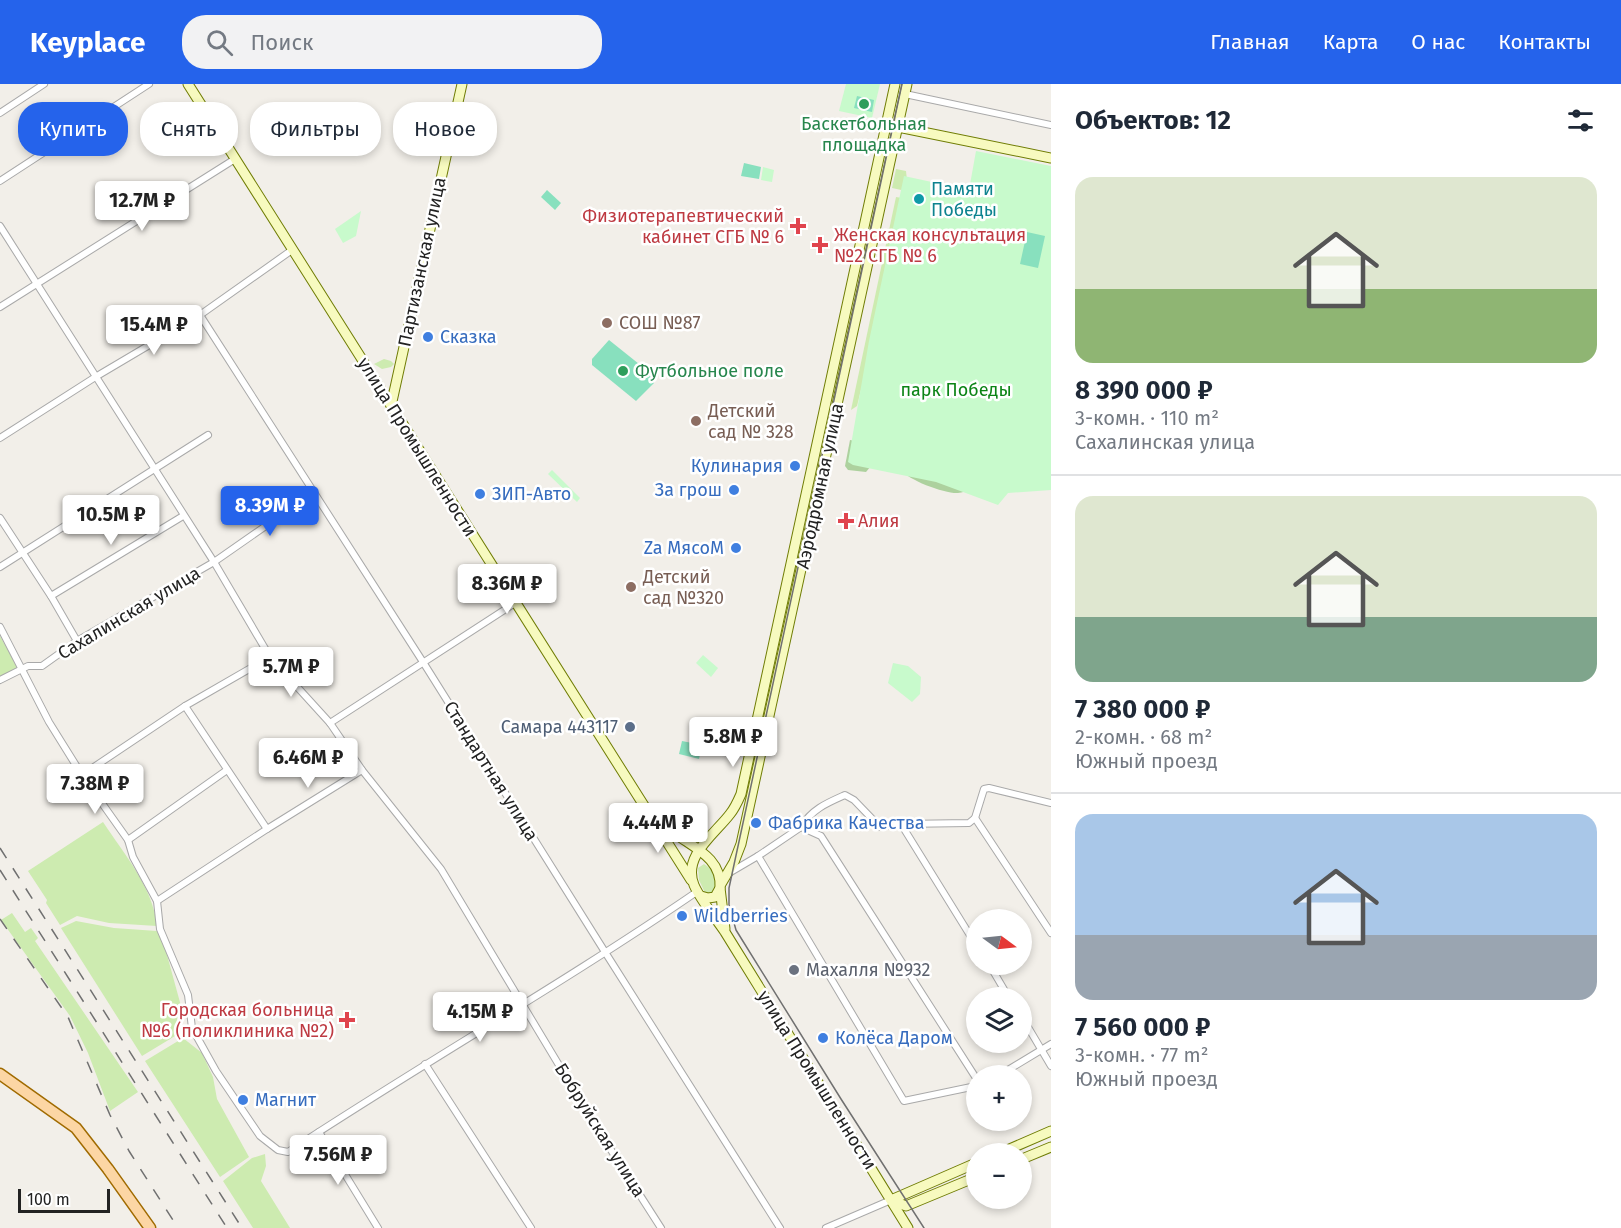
<!DOCTYPE html>
<html lang="ru">
<head>
<meta charset="utf-8">
<style>
  :root { --surface:#fff; --page:#f2f2f3; --text:#1f2937; --muted:#747a83; --line:#e0e1e3; --accent:#2563eb }
  body { margin:0; font-family:"Fira Sans",sans-serif; background:var(--page); color:var(--text); height:100vh; display:flex; flex-direction:column; font-size:22px; white-space:nowrap }
  * { box-sizing:border-box; margin:0 }
  p { font-size:20px; color:var(--muted) }
  .icon { flex:none; width:33px; height:33px; fill:none; stroke:currentColor; stroke-width:2; stroke-linecap:round; stroke-linejoin:round }
  .map { position:relative; flex:1; overflow:hidden }
  .sheet { display:flex; flex-direction:column; background:var(--surface); width:570px }
  .sheet>* { flex:none }
  .banner { position:absolute; left:18px; top:18px; width:570px; height:54px; display:flex; gap:12px }
  .needle { width:39px; rotate:105deg }
  .buttons { position:absolute; left:966px; top:825px; display:grid; gap:12px }
  .buttons a { display:grid; place-items:center; width:66px; height:66px; border-radius:50%; background:var(--surface); box-shadow:0 3px 9px #0003; font-size:30px }
  .scale { position:absolute; left:18px; bottom:15px; width:92px; box-sizing:border-box; padding-left:6px; border:3px solid #222; border-top:0; font-size:16px; line-height:21px; white-space:nowrap; color:#222; -webkit-text-stroke:4px #fff; paint-order:stroke }
  .price { position:absolute; translate:-50% -51px; padding:0 14px; border-radius:6px; background:#fff; color:#222; font-size:20px; line-height:39px; filter:drop-shadow(0 2px 3px #0008) }
  .price::after { content:''; position:absolute; left:50%; top:36px; width:18px; height:14px; margin-left:-9px; background:inherit; clip-path:polygon(0 0,100% 0,50% 100%) }
  .price.selected { background:var(--accent); color:#fff }
  ul { padding:0; list-style:none }
  li { display:grid; align-content:center; gap:12px; height:318px; padding:0 24px }
  li+li { border-top:2px solid var(--line) }
  li span { display:grid; place-items:center; height:186px; border-radius:18px; color:#555 }
  li>.icon { margin-inline-start:auto }
  span .icon { width:108px; height:108px; fill:#fffc; stroke-width:1 }
  li b { font-size:26px }
  h2 { display:flex; justify-content:space-between; align-items:center; height:72px; padding:0 24px; font-size:26px }
  .chip { padding:0 21px; border-radius:24px; background:var(--surface); box-shadow:0 3px 9px #0003; font-size:21px; line-height:54px }
  .chip.selected { background:var(--accent); color:#fff }
  header { display:flex; align-items:center; gap:36px; box-sizing:border-box; height:84px; padding:0 30px; background:var(--accent); color:#fff }
  header strong { font-size:28px }
  nav { display:flex; gap:33px; margin-inline-start:auto; font-size:21px }
  .search { width:420px; height:54px; background:var(--page); display:flex; align-items:center; gap:15px; box-sizing:border-box; padding:0 21px; border-radius:24px; color:var(--muted); font-size:22px }
  main { display:flex; flex:1; min-height:0 }
  .map>svg:first-child { display:block }
  .grass { fill:#cdebb0 }
  .forest { fill:#add19e }
  .park { fill:#c8facc }
  .pitch { fill:#88e0be }
  .lines { fill:none; stroke-linecap:round; stroke-linejoin:round }
  .street-casing { stroke:#a9a9a9; stroke-width:8 }
  .secondary-casing { stroke:#707d05; stroke-width:11 }
  .primary-casing { stroke:#a06b00; stroke-width:13 }
  .street { stroke:#fff; stroke-width:6 }
  .secondary { stroke:#f7fabf; stroke-width:9 }
  .primary { stroke:#fcd6a4; stroke-width:10 }
  .tram { stroke:#707070; stroke-width:1.5 }
  .rail { stroke:#707070; stroke-width:1.5; stroke-dasharray:12 12; stroke-linecap:butt }
  .leisure-dot { fill:#2e9e5b; stroke:#fff; stroke-width:2 }
  .culture-dot { fill:#0f9aa8; stroke:#fff; stroke-width:2 }
  .health-dot { fill:#e0444e; stroke:#fff; stroke-width:2 }
  .education-dot { fill:#8d6e63; stroke:#fff; stroke-width:2 }
  .shop-dot { fill:#3f7fe0; stroke:#fff; stroke-width:2 }
  .service-dot { fill:#5c6f8a; stroke:#fff; stroke-width:2 }
  .worship-dot { fill:#6b7280; stroke:#fff; stroke-width:2 }
  .labels { text-anchor:middle; dominant-baseline:central; stroke-width:5; stroke-linejoin:round; paint-order:stroke }
  .leisure-label { font-size:18px; fill:#27864d; stroke:#fff }
  .culture-label { font-size:18px; fill:#0d838f; stroke:#fff; text-anchor:start }
  .health-label { font-size:18px; fill:#be3a42; stroke:#fff; text-anchor:end }
  .street-label { font-size:18px; fill:#222; stroke:#fff }
  .education-label { font-size:18px; fill:#785e54; stroke:#fff; text-anchor:start }
  .shop-label { font-size:18px; fill:#366cbe; stroke:#fff; text-anchor:start }
  .park-label { font-size:18px; fill:#0c8416; stroke:#fff }
  .service-label { font-size:18px; fill:#4e5e75; stroke:#fff; text-anchor:end }
  .worship-label { font-size:18px; fill:#5b616d; stroke:#fff; text-anchor:start }
</style>
</head>
<body>
<header>
<strong>Keyplace</strong>
<div class="search"><svg class="icon" aria-label="search" viewBox="0 0 24 24"><circle cx="10" cy="10" r="6"/><path d="M15 15l6 6"/></svg>Поиск</div>
<nav><a>Главная</a><a>Карта</a><a>О нас</a><a>Контакты</a></nav>
</header>
<main>
<div class="map">
<svg width="1051" height="1144" viewBox="0 0 1051 1144">
  <rect width="100%" height="100%" fill="#f2efe9"/>
  <g class="grass">
    <path d="M 896,85 L 906,87 L 908,106 L 906,107 L 892,104 Z"/>
    <path d="M 896,113 L 908,115 L 857,322 L 851,326 Z"/>
    <path d="M 384,275 L 391,277 L 394,280 L 391,283 L 382,285 L 374,280 Z"/>
    <path d="M 0,552 L 18,584 L 0,593 Z"/>
    <path d="M 103,738 C 124,770 153,803 157,842 L 109,839 L 77,832 L 60,841 L 46,819 L 47,816 L 28,787 Z"/>
    <path d="M 704,780 L 711,785 L 717,802 L 716,808 L 706,811 L 699,796 L 698,784 Z"/>
    <path d="M 12,829 L 25,848 L 31,844 L 38,854 L 35,857 L 138,1008 L 110,1027 L 88,969 L 70,932 L 1,836 Z"/>
    <path d="M 76,837 L 114,844 L 157,847 L 164,860 L 181,922 L 176,939 L 180,949 L 142,972 L 61,844 Z"/>
    <path d="M 183,954 L 202,969 L 213,993 L 217,1015 L 249,1073 L 220,1093 L 145,977 Z"/>
    <path d="M 265,1070 L 266,1082 L 261,1097 L 290,1144 L 253,1144 L 223,1097 L 252,1074 Z"/>
  </g>
  <g class="forest">
    <path d="M 850,356 L 874,361 L 871,382 L 866,388 L 848,386 L 845,382 Z"/>
    <path d="M 902,386 L 972,405 C 968,406 962,409 958,409 C 946,410 907,396 902,386 Z"/>
  </g>
  <g class="park">
    <path d="M 846,0 L 880,0 L 872,34 L 839,27 Z"/>
    <path d="M 976,67 L 1051,82 L 1051,406 L 1008,409 L 998,421 L 936,398 L 853,381 L 848,378 L 869,257 L 904,92 L 969,106 Z"/>
    <path d="M 763,83 L 774,86 L 772,98 L 761,96 Z"/>
    <path d="M 361,127 L 356,152 L 343,159 L 335,145 Z"/>
    <path d="M 552,386 L 580,414 L 577,418 L 548,390 Z"/>
    <path d="M 703,571 L 718,584 L 711,593 L 696,579 Z"/>
    <path d="M 893,579 L 908,582 L 921,593 L 920,610 L 912,618 L 888,599 Z"/>
  </g>
  <g class="pitch">
    <path d="M 857,12 L 874,16 L 872,28 L 854,24 Z"/>
    <path d="M 744,79 L 761,83 L 759,95 L 741,92 Z"/>
    <path d="M 547,106 L 561,119 L 555,126 L 541,113 Z"/>
    <path d="M 1027,148 L 1045,152 L 1038,184 L 1020,180 Z"/>
    <path d="M 609,256 L 654,292 L 654,299 L 636,317 L 592,281 L 592,275 Z"/>
    <path d="M 682,657 L 702,661 L 699,675 L 679,670 Z"/>
  </g>
  <g class="lines">
    <g class="street-casing">
      <g id="street">
        <path d="M 905,10 L 1051,41"/>
        <path d="M 0,29 L 44,0"/>
        <path d="M 0,97 L 149,0"/>
        <path d="M 0,142 L 214,478 L 270,573 L 330,639 L 362,686 L 441,785 L 595,1041 L 661,1144"/>
        <path d="M 0,223 L 235,75"/>
        <path d="M 200,231 L 423,578 L 605,868 L 780,1144"/>
        <path d="M 0,354 L 97,292 L 200,231 L 292,166"/>
        <path d="M 0,434 L 51,512 L 77,557"/>
        <path d="M 0,483 L 208,351"/>
        <path d="M 51,512 L 183,432"/>
        <path d="M 0,543 L 49,638 L 82,691 L 128,756 L 133,773 L 157,817 L 160,845 L 188,911 L 192,944 L 216,987 L 260,1052 L 278,1066 L 288,1068 C 423,979 564,899 698,807"/>
        <path d="M 0,596 L 28,582 L 42,582 L 77,557 L 214,478 L 313,409"/>
        <path d="M 185,622 L 267,745"/>
        <path d="M 330,639 L 515,519"/>
        <path d="M 82,691 L 185,622 L 270,573"/>
        <path d="M 975,734 L 1051,849"/>
        <path d="M 901,740 L 976,861"/>
        <path d="M 128,756 L 227,686"/>
        <path d="M 758,772 L 904,1017 L 976,1002"/>
        <path d="M 729,789 L 758,772 L 801,743"/>
        <path d="M 157,817 L 267,745 L 362,686"/>
        <path d="M 989,880 L 1009,914"/>
        <path d="M 1022,933 L 1051,982"/>
        <path d="M 425,980 L 531,1144"/>
        <path d="M 998,992 L 1051,960"/>
        <path d="M 976,994 L 821,752 L 801,743 C 812,725 827,719 845,711 L 854,716 L 880,743 L 901,740 L 969,739 L 975,734 L 984,705 L 989,704 L 1051,719"/>
        <path d="M 319,1048 L 378,1144"/>
        <path d="M 826,1144 L 891,1116"/>
      </g>
    </g>
    <g class="secondary-casing">
      <g id="secondary">
        <path d="M 188,0 L 691,796"/>
        <path d="M 895,0 L 741,710 C 738,717 735,724 730,730 C 715,750 682,772 694,801 C 701,817 715,833 725,848 L 908,1144"/>
        <path d="M 898,43 L 1051,74"/>
        <path d="M 391,322 L 462,0"/>
        <path d="M 654,733 C 661,739 669,746 677,751 C 697,765 722,776 720,804 L 715,813 L 708,814 L 701,812"/>
        <path d="M 721,800 L 734,778 L 741,760 L 907,0"/>
        <path d="M 720,804 L 725,845"/>
        <path d="M 998,1070 L 1051,1047"/>
        <path d="M 1022,1075 L 1051,1063"/>
        <path d="M 891,1116 L 976,1079"/>
        <path d="M 891,1116 L 906,1122 L 976,1093"/>
      </g>
    </g>
    <g class="primary-casing">
      <path id="primary" d="M 0,990 L 76,1044 L 108,1085 L 150,1144"/>
    </g>
    <use href="#street" class="street"/>
    <use href="#secondary" class="secondary"/>
    <use href="#primary" class="primary"/>
    <path class="tram" d="M 902,0 L 729,804 L 729,821 L 736,846 L 841,1015 L 924,1144"/>
    <g class="rail">
      <path d="M 0,764 L 242,1144"/>
      <path d="M 0,786 L 227,1144"/>
      <path d="M 0,835 L 68,933 L 110,1031 L 129,1067 L 178,1144"/>
    </g>
  </g>
  <g class="leisure-dot">
    <circle cx="864" cy="20" r="6"/>
    <circle cx="623" cy="287" r="6"/>
  </g>
  <circle class="culture-dot" cx="919" cy="115" r="6"/>
  <g class="health-dot">
    <path d="M795 133h6v6h6v6h-6v6h-6v-6h-6v-6h6z"/>
    <path d="M817 152h6v6h6v6h-6v6h-6v-6h-6v-6h6z"/>
    <path d="M843 428h6v6h6v6h-6v6h-6v-6h-6v-6h6z"/>
    <path d="M344 927h6v6h6v6h-6v6h-6v-6h-6v-6h6z"/>
  </g>
  <g class="education-dot">
    <circle cx="607" cy="239" r="6"/>
    <circle cx="696" cy="337" r="6"/>
    <circle cx="631" cy="503" r="6"/>
  </g>
  <g class="shop-dot">
    <circle cx="428" cy="253" r="6"/>
    <circle cx="795" cy="382" r="6"/>
    <circle cx="734" cy="406" r="6"/>
    <circle cx="480" cy="410" r="6"/>
    <circle cx="736" cy="464" r="6"/>
    <circle cx="756" cy="739" r="6"/>
    <circle cx="682" cy="832" r="6"/>
    <circle cx="823" cy="954" r="6"/>
    <circle cx="243" cy="1016" r="6"/>
  </g>
  <circle class="service-dot" cx="630" cy="643" r="6"/>
  <circle class="worship-dot" cx="794" cy="886" r="6"/>
  <g class="labels">
    <g class="leisure-label">
      <text x="864" y="40">Баскетбольная<tspan x="864" dy="21">площадка</tspan></text>
      <text x="635" y="287" text-anchor="start">Футбольное поле</text>
    </g>
    <g class="culture-label">
      <text x="931" y="105">Памяти<tspan x="931" dy="21">Победы</tspan></text>
    </g>
    <g class="health-label">
      <text x="784" y="132">Физиотерапевтический<tspan x="784" dy="21">кабинет СГБ № 6</tspan></text>
      <text x="834" y="151" text-anchor="start">Женская консультация<tspan x="834" dy="21">№2 СГБ № 6</tspan></text>
      <text x="858" y="437" text-anchor="start">Алия</text>
      <text x="334" y="926">Городская больница<tspan x="334" dy="21">№6 (поликлиника №2)</tspan></text>
    </g>
    <g class="street-label">
      <text transform="translate(422 178) rotate(-78)">Партизанская улица</text>
      <text transform="translate(417 363) rotate(58)">улица Промышленности</text>
      <text transform="translate(820 402) rotate(-78)">Аэродромная улица</text>
      <text transform="translate(129 529) rotate(-31)">Сахалинская улица</text>
      <text transform="translate(491 687) rotate(58)">Стандартная улица</text>
      <text transform="translate(817 996) rotate(58)">улица Промышленности</text>
      <text transform="translate(600 1046) rotate(58)">Бобруйская улица</text>
    </g>
    <g class="education-label">
      <text x="619" y="239">СОШ №87</text>
      <text x="708" y="327">Детский<tspan x="708" dy="21">сад № 328</tspan></text>
      <text x="643" y="493">Детский<tspan x="643" dy="21">сад №320</tspan></text>
    </g>
    <g class="shop-label">
      <text x="440" y="253">Сказка</text>
      <text x="783" y="382" text-anchor="end">Кулинария</text>
      <text x="722" y="406" text-anchor="end">За грош</text>
      <text x="492" y="410">ЗИП-Авто</text>
      <text x="724" y="464" text-anchor="end">Za МясоМ</text>
      <text x="768" y="739">Фабрика Качества</text>
      <text x="694" y="832">Wildberries</text>
      <text x="835" y="954">Колёса Даром</text>
      <text x="255" y="1016">Магнит</text>
    </g>
    <g class="park-label">
      <text x="956" y="306">парк Победы</text>
    </g>
    <g class="service-label">
      <text x="618" y="643">Самара 443117</text>
    </g>
    <g class="worship-label">
      <text x="806" y="886">Махалля №932</text>
    </g>
  </g>
</svg>
<div class="buttons">
<a><svg class="needle" viewBox="-14 -14 28 28"><path d="M0-13l5 13h-10z" fill="#e53935"/><path d="M0 13l5-13h-10z" fill="#747a83"/></svg></a>
<a><svg class="icon" aria-label="layers" viewBox="0 0 24 24"><path d="M12 4l9 5-9 5-9-5zM3 14l9 5 9-5"/></svg></a>
<a>+</a>
<a>−</a>
</div>
<div class="scale">100 m</div>
<b class="price" style="left:142px;top:148px">12.7M ₽</b>
<b class="price" style="left:154px;top:272px">15.4M ₽</b>
<b class="price selected" style="left:270px;top:453px">8.39M ₽</b>
<b class="price" style="left:111px;top:462px">10.5M ₽</b>
<b class="price" style="left:507px;top:531px">8.36M ₽</b>
<b class="price" style="left:291px;top:614px">5.7M ₽</b>
<b class="price" style="left:733px;top:684px">5.8M ₽</b>
<b class="price" style="left:308px;top:705px">6.46M ₽</b>
<b class="price" style="left:95px;top:731px">7.38M ₽</b>
<b class="price" style="left:658px;top:770px">4.44M ₽</b>
<b class="price" style="left:480px;top:959px">4.15M ₽</b>
<b class="price" style="left:338px;top:1102px">7.56M ₽</b>
<div class="banner">
<a class="chip selected">Купить</a>
<a class="chip">Снять</a>
<a class="chip">Фильтры</a>
<a class="chip">Новое</a>
</div>
</div>
<section class="sheet">
<h2>Объектов: 12<svg class="icon" aria-label="filters" viewBox="0 0 24 24"><path d="M4 7h16M4 17h16"/><circle cx="9" cy="7" r="2"/><circle cx="15" cy="17" r="2"/></svg></h2>
<ul>
<li><span style="background:linear-gradient(#dfe7d0 60%,#8fb573 0)"><svg class="icon" aria-label="home" viewBox="0 0 24 24"><path d="M3 11l9-7 9 7M6 9v11h12V9"/></svg></span><div><b>8 390 000 ₽</b><p>3-комн. · 110 m²</p><p>Сахалинская улица</p></div></li>
<li><span style="background:linear-gradient(#dfe7d0 65%,#7fa58c 0)"><svg class="icon" aria-label="home" viewBox="0 0 24 24"><path d="M3 11l9-7 9 7M6 9v11h12V9"/></svg></span><div><b>7 380 000 ₽</b><p>2-комн. · 68 m²</p><p>Южный проезд</p></div></li>
<li><span style="background:linear-gradient(#a9c7e8 65%,#9aa5b1 0)"><svg class="icon" aria-label="home" viewBox="0 0 24 24"><path d="M3 11l9-7 9 7M6 9v11h12V9"/></svg></span><div><b>7 560 000 ₽</b><p>3-комн. · 77 m²</p><p>Южный проезд</p></div></li>
</ul>
</section>
</main>
</body>
</html>
